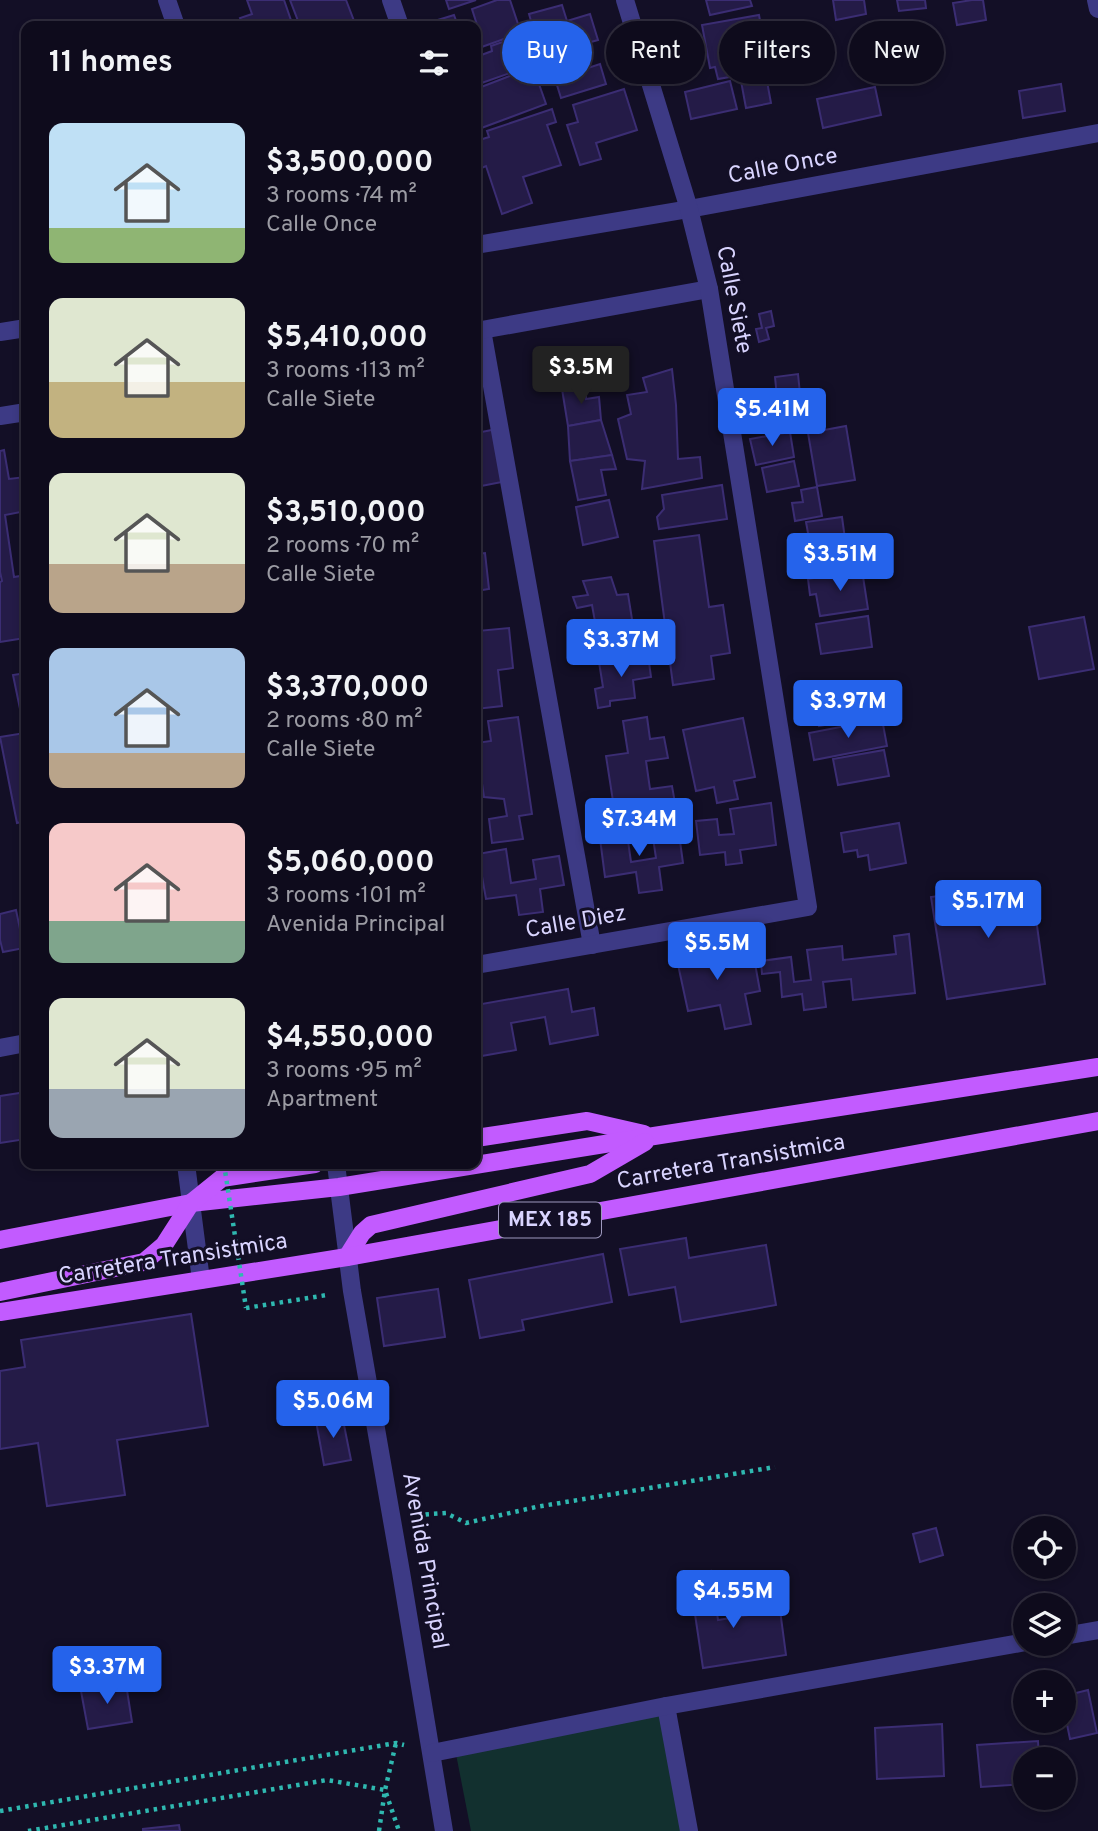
<!DOCTYPE html>
<html lang="en">
<head>
<meta charset="utf-8">
<style>
  :root { --surface:#0e0b1c; --page:#171425; --text:#f1f3f6; --muted:#9b9ba3; --line:#2e2b3b; --accent:#2563eb }
  body { margin:0; font-family:Overpass,sans-serif; background:var(--page); color:var(--text); height:100vh; display:flex; flex-direction:column; font-size:26px; white-space:nowrap }
  * { box-sizing:border-box; margin:0 }
  p { font-size:23px; color:var(--muted) }
  .icon { flex:none; width:38px; height:38px; fill:none; stroke:currentColor; stroke-width:2; stroke-linecap:round; stroke-linejoin:round }
  .map { position:relative; flex:1; overflow:hidden }
  .sheet { position:absolute; left:21px; top:21px; width:460px; height:1148px; display:flex; flex-direction:column; background:var(--surface); border-radius:14px; box-shadow:0 4px 10px #0003,0 0 0 2px var(--line) }
  .sheet>* { flex:none }
  .banner { position:absolute; left:502px; top:21px; width:490px; height:63px; display:flex; gap:14px }
  .tools { position:absolute; left:1013px; top:1516px; display:grid; gap:14px }
  .tools a { display:grid; place-items:center; width:63px; height:63px; border-radius:50%; background:var(--surface); box-shadow:0 4px 10px #0003,0 0 0 2px var(--line); font-size:35px }
  .price { position:absolute; translate:-50% -60px; padding:0 16px; border-radius:7px; background:var(--accent); color:#fff; font-size:23px; line-height:46px; filter:drop-shadow(0 2px 4px #0008) }
  .price::after { content:''; position:absolute; left:50%; top:42px; width:21px; height:16px; margin-left:-10px; background:inherit; clip-path:polygon(0 0,100% 0,50% 100%) }
  .price.active { background:#222; color:#fff }
  ul { padding:0; list-style:none }
  li { display:flex; align-items:center; gap:21px; height:175px; padding:0 28px }
  li span { display:grid; place-items:center; flex:none; width:196px; height:140px; border-radius:14px; color:#555 }
  li>.icon { margin-inline-start:auto }
  span .icon { width:84px; height:84px; fill:#fffc; stroke-width:1 }
  li b { font-size:30px }
  h2 { display:flex; justify-content:space-between; align-items:center; height:84px; padding:0 28px; font-size:30px }
  .tag { padding:0 24px; border-radius:32px; background:var(--surface); box-shadow:0 4px 10px #0003,0 0 0 2px var(--line); font-size:24px; line-height:63px }
  .tag.active { background:var(--accent); color:#fff }
  .map>svg:first-child { display:block }
  .green { fill:#12302f }
  .building { fill:#241b47; stroke:#3b2d73; stroke-width:2 }
  .lines { fill:none; stroke-linecap:round; stroke-linejoin:round }
  .path { stroke:#2fb8b0; stroke-width:4.5; stroke-dasharray:3.5 5; stroke-linecap:butt }
  .minor { stroke:#3d3a85; stroke-width:18 }
  .major { stroke:#c25bff; stroke-width:18 }
  .path-bridge { stroke:#2fb8b0; stroke-width:4.5; stroke-dasharray:3.5 5; stroke-linecap:butt }
  .labels { text-anchor:middle; dominant-baseline:central; stroke-width:6; stroke-linejoin:round; paint-order:stroke }
  .shield { fill:#130f26; stroke:#9e99be; stroke-width:2 }
  .shield-label { font-size:21px; font-weight:bold; fill:#d9d4ff }
  .street-label { font-size:23px; fill:#d9d4ff; stroke:#130f26 }
</style>
</head>
<body>
<div class="map">
<svg width="1098" height="1831" viewBox="0 0 1098 1831">
  <rect width="100%" height="100%" fill="#130f26"/>
  <path class="green" d="M 661,1710 L 684,1831 L 471,1831 L 455,1749 Z"/>
  <g class="building">
    <path d="M 247,0 L 284,0 L 293,26 L 243,26 L 240,18 L 252,14 Z"/>
    <path d="M 290,0 L 346,0 L 356,26 L 300,26 Z"/>
    <path d="M 446,0 L 476,0 L 449,9 Z"/>
    <path d="M 497,0 L 510,0 L 521,33 L 476,49 L 476,29 L 478,28 L 472,9 Z"/>
    <path d="M 706,0 L 750,0 L 752,6 L 710,15 Z"/>
    <path d="M 833,0 L 864,0 L 866,14 L 836,20 Z"/>
    <path d="M 897,0 L 925,0 L 926,8 L 899,11 Z"/>
    <path d="M 972,0 L 983,0 L 986,20 L 957,25 L 953,3 Z"/>
    <path d="M 562,5 L 567,21 L 590,14 L 598,40 L 541,56 L 529,14 Z"/>
    <path d="M 454,15 L 458,26 L 429,26 L 428,23 Z"/>
    <path d="M 759,15 L 769,70 L 718,79 L 715,67 L 710,68 L 702,25 Z"/>
    <path d="M 520,36 L 530,66 L 476,85 L 476,57 L 492,51 L 491,46 Z"/>
    <path d="M 581,54 L 585,69 L 600,64 L 606,84 L 561,98 L 556,82 L 547,84 L 542,66 Z"/>
    <path d="M 533,67 L 546,104 L 476,130 L 476,89 Z"/>
    <path d="M 766,76 L 771,103 L 746,108 L 741,81 Z"/>
    <path d="M 730,81 L 737,109 L 691,119 L 685,92 Z"/>
    <path d="M 1061,84 L 1065,111 L 1023,118 L 1019,91 Z"/>
    <path d="M 875,87 L 881,115 L 823,128 L 817,99 Z"/>
    <path d="M 624,89 L 637,130 L 596,143 L 601,159 L 580,165 L 567,125 L 578,122 L 573,105 Z"/>
    <path d="M 552,109 L 556,122 L 547,125 L 561,165 L 523,177 L 532,203 L 502,214 L 486,166 L 477,170 L 476,141 L 489,137 L 487,131 Z"/>
    <path d="M 771,311 L 774,326 L 766,328 L 769,339 L 759,342 L 756,329 L 762,328 L 759,314 Z"/>
    <path d="M 672,369 L 676,405 L 678,459 L 700,457 L 702,478 L 642,489 L 645,461 L 627,459 L 618,419 L 631,414 L 627,395 L 647,392 L 643,378 Z"/>
    <path d="M 798,374 L 801,404 L 778,407 L 775,377 Z"/>
    <path d="M 586,385 L 586,399 L 599,397 L 601,420 L 568,426 L 562,389 Z"/>
    <path d="M 601,420 L 612,455 L 570,461 L 568,426 Z"/>
    <path d="M 846,426 L 855,480 L 817,486 L 808,433 Z"/>
    <path d="M 497,429 L 507,481 L 476,487 L 476,433 Z"/>
    <path d="M 790,432 L 794,457 L 756,465 L 750,439 Z"/>
    <path d="M 4,450 L 9,479 L 25,477 L 26,486 L 26,511 L 5,515 L 14,577 L 26,575 L 26,650 L 25,638 L 0,642 L 0,582 L 2,581 L 0,572 L 0,451 Z"/>
    <path d="M 612,455 L 616,469 L 601,470 L 606,495 L 578,500 L 570,461 Z"/>
    <path d="M 794,461 L 799,486 L 767,492 L 762,468 Z"/>
    <path d="M 722,485 L 727,519 L 659,529 L 657,517 L 664,509 L 662,495 Z"/>
    <path d="M 817,487 L 822,516 L 795,521 L 792,503 L 803,502 L 801,490 Z"/>
    <path d="M 609,500 L 618,537 L 583,545 L 576,507 Z"/>
    <path d="M 842,517 L 845,539 L 810,544 L 806,522 Z"/>
    <path d="M 699,535 L 709,607 L 723,605 L 730,653 L 711,656 L 714,679 L 673,685 L 654,541 Z"/>
    <path d="M 870,540 L 873,567 L 805,575 L 804,562 L 811,560 L 810,547 Z"/>
    <path d="M 485,553 L 489,589 L 476,591 L 476,554 Z"/>
    <path d="M 862,570 L 868,609 L 820,616 L 816,594 L 810,595 L 808,579 Z"/>
    <path d="M 611,577 L 617,595 L 628,594 L 635,638 L 599,644 L 592,605 L 577,608 L 573,597 L 588,595 L 583,581 Z"/>
    <path d="M 476,613 L 478,631 L 509,628 L 513,668 L 498,670 L 502,706 L 476,709 Z"/>
    <path d="M 868,616 L 872,647 L 821,654 L 816,624 Z"/>
    <path d="M 1084,617 L 1094,669 L 1039,679 L 1029,627 Z"/>
    <path d="M 648,655 L 651,677 L 633,680 L 635,698 L 610,701 L 610,706 L 598,708 L 595,689 L 603,687 L 599,662 Z"/>
    <path d="M 26,673 L 26,821 L 17,823 L 0,737 L 25,733 L 13,675 Z"/>
    <path d="M 880,691 L 884,714 L 819,726 L 817,715 L 806,717 L 804,705 Z"/>
    <path d="M 518,717 L 532,814 L 519,816 L 523,839 L 492,843 L 489,819 L 507,816 L 504,799 L 484,797 L 476,743 L 491,741 L 488,721 Z"/>
    <path d="M 647,717 L 650,739 L 664,737 L 668,758 L 646,761 L 650,789 L 672,786 L 678,820 L 641,826 L 638,810 L 615,814 L 606,756 L 628,753 L 623,721 Z"/>
    <path d="M 743,718 L 755,777 L 734,781 L 738,799 L 717,803 L 714,787 L 696,791 L 683,730 Z"/>
    <path d="M 882,719 L 887,746 L 814,760 L 809,733 Z"/>
    <path d="M 884,750 L 889,776 L 838,785 L 833,759 Z"/>
    <path d="M 771,803 L 776,845 L 740,850 L 742,863 L 726,865 L 725,852 L 700,855 L 696,821 L 717,819 L 719,835 L 734,834 L 730,809 Z"/>
    <path d="M 899,823 L 906,863 L 870,870 L 868,855 L 858,857 L 857,850 L 844,852 L 841,833 Z"/>
    <path d="M 626,827 L 631,862 L 656,858 L 653,838 L 679,834 L 683,863 L 659,867 L 662,890 L 639,893 L 636,872 L 605,877 L 599,831 Z"/>
    <path d="M 506,849 L 511,883 L 536,879 L 533,860 L 559,856 L 564,885 L 540,889 L 543,912 L 519,915 L 516,895 L 486,899 L 478,854 Z"/>
    <path d="M 1031,882 L 1045,984 L 947,999 L 931,897 Z"/>
    <path d="M 16,910 L 24,948 L 3,952 L 0,940 L 0,914 Z"/>
    <path d="M 909,934 L 915,993 L 853,1000 L 851,979 L 823,982 L 826,1007 L 804,1010 L 802,994 L 782,997 L 780,972 L 762,974 L 761,961 L 791,957 L 794,982 L 811,980 L 807,950 L 842,946 L 843,960 L 896,954 L 894,936 Z"/>
    <path d="M 710,939 L 715,966 L 754,958 L 760,991 L 745,994 L 751,1024 L 725,1029 L 720,1005 L 688,1011 L 674,946 Z"/>
    <path d="M 568,989 L 572,1012 L 594,1008 L 598,1035 L 550,1044 L 545,1017 L 511,1023 L 516,1050 L 476,1057 L 476,1005 Z"/>
    <path d="M 26,1092 L 26,1139 L 0,1143 L 0,1096 Z"/>
    <path d="M 686,1238 L 689,1258 L 766,1245 L 776,1305 L 681,1322 L 675,1287 L 629,1295 L 620,1249 Z"/>
    <path d="M 603,1254 L 612,1302 L 522,1320 L 524,1330 L 480,1338 L 469,1280 Z"/>
    <path d="M 438,1289 L 445,1337 L 384,1346 L 377,1298 Z"/>
    <path d="M 191,1314 L 208,1426 L 117,1440 L 125,1495 L 47,1506 L 38,1443 L 0,1449 L 0,1371 L 25,1367 L 21,1340 Z"/>
    <path d="M 342,1415 L 351,1460 L 324,1465 L 316,1421 Z"/>
    <path d="M 936,1528 L 943,1555 L 920,1562 L 913,1534 Z"/>
    <path d="M 711,1571 L 718,1620 L 780,1610 L 786,1655 L 703,1668 L 689,1574 Z"/>
    <path d="M 126,1684 L 132,1722 L 88,1729 L 81,1691 Z"/>
    <path d="M 1088,1690 L 1097,1733 L 1070,1739 L 1064,1710 L 1064,1696 Z"/>
    <path d="M 942,1724 L 944,1776 L 877,1779 L 875,1728 Z"/>
    <path d="M 1038,1741 L 1039,1759 L 1026,1759 L 1026,1784 L 981,1787 L 977,1745 Z"/>
    <path d="M 179,1825 L 180,1831 L 143,1831 L 143,1829 Z"/>
  </g>
  <g class="lines">
    <g class="path">
      <path d="M 246,1308 L 327,1295"/>
      <path d="M 417,1515 L 446,1513 L 466,1523 L 536,1507 L 775,1467"/>
      <path d="M 0,1811 L 396,1743 L 404,1745"/>
      <path d="M 28,1831 L 327,1780 L 385,1790 L 399,1831"/>
      <path d="M 379,1831 L 385,1790 L 396,1743"/>
    </g>
    <g class="minor">
      <path d="M 167,0 L 176,26"/>
      <path d="M 391,0 L 400,26"/>
      <path d="M 1096,0 L 1098,9"/>
      <path d="M 476,245 L 689,209 L 1098,133"/>
      <path d="M 482,330 L 592,945"/>
      <path d="M 476,331 L 709,289"/>
      <path d="M 0,332 L 26,328"/>
      <path d="M 0,416 L 26,412"/>
      <path d="M 476,965 L 808,907 L 709,289 L 689,209 L 625,0"/>
      <path d="M 0,1048 L 26,1043"/>
      <path d="M 186,1164 L 201,1280"/>
      <path d="M 336,1164 L 352,1291 L 401,1572 L 444,1831"/>
      <path d="M 1064,1636 L 1098,1630"/>
      <path d="M 666,1706 L 689,1831"/>
      <path d="M 432,1753 L 666,1706 L 1026,1642"/>
    </g>
    <g class="major">
      <path d="M 476,1138 L 587,1121 L 644,1134"/>
      <path d="M 0,1240 L 191,1203 L 339,1187 L 654,1136 L 1098,1067"/>
      <path d="M 347,1257 L 362,1233 L 371,1225 L 590,1174 L 645,1142"/>
      <path d="M 0,1292 L 144,1262 L 164,1245 L 191,1203 L 222,1178 L 315,1164"/>
      <path d="M 0,1312 L 347,1257 L 1098,1121"/>
    </g>
    <path class="path-bridge" d="M 224,1164 L 246,1308"/>
  </g>
  <g class="labels">
    <rect class="shield" x="499" y="1202.5" width="102" height="35" rx="5"/>
    <g class="shield-label">
      <text x="550" y="1220">MEX 185</text>
    </g>
    <g class="street-label">
      <text transform="translate(783 167) rotate(-11)">Calle Once</text>
      <text transform="translate(733 300) rotate(79)">Calle Siete</text>
      <text transform="translate(576 923) rotate(-10)">Calle Diez</text>
      <text transform="translate(731 1163) rotate(-10)">Carretera Transistmica</text>
      <text transform="translate(173 1260) rotate(-9)">Carretera Transistmica</text>
      <text transform="translate(424 1561) rotate(80)">Avenida Principal</text>
    </g>
  </g>
</svg>
<div class="tools">
<a><svg class="icon" aria-label="locate" viewBox="0 0 24 24"><circle cx="12" cy="12" r="6"/><path d="M12 2v4M12 18v4M2 12h4M18 12h4"/></svg></a>
<a><svg class="icon" aria-label="layers" viewBox="0 0 24 24"><path d="M12 4l9 5-9 5-9-5zM3 14l9 5 9-5"/></svg></a>
<a>+</a>
<a>−</a>
</div>
<b class="price active" style="left:581px;top:406px">$3.5M</b>
<b class="price" style="left:772px;top:448px">$5.41M</b>
<b class="price" style="left:840px;top:593px">$3.51M</b>
<b class="price" style="left:621px;top:679px">$3.37M</b>
<b class="price" style="left:848px;top:740px">$3.97M</b>
<b class="price" style="left:639px;top:858px">$7.34M</b>
<b class="price" style="left:988px;top:940px">$5.17M</b>
<b class="price" style="left:717px;top:982px">$5.5M</b>
<b class="price" style="left:333px;top:1440px">$5.06M</b>
<b class="price" style="left:733px;top:1630px">$4.55M</b>
<b class="price" style="left:107px;top:1706px">$3.37M</b>
<div class="banner">
<a class="tag active">Buy</a>
<a class="tag">Rent</a>
<a class="tag">Filters</a>
<a class="tag">New</a>
</div>
<section class="sheet">
<h2>11 homes<svg class="icon" aria-label="filters" viewBox="0 0 24 24"><path d="M4 7h16M4 17h16"/><circle cx="9" cy="7" r="2"/><circle cx="15" cy="17" r="2"/></svg></h2>
<ul>
<li><span style="background:linear-gradient(#bfe0f5 75%,#8fb573 0)"><svg class="icon" aria-label="home" viewBox="0 0 24 24"><path d="M3 11l9-7 9 7M6 9v11h12V9"/></svg></span><div><b>$3,500,000</b><p>3 rooms · 74 m²</p><p>Calle Once</p></div></li>
<li><span style="background:linear-gradient(#dfe7d0 60%,#c2b280 0)"><svg class="icon" aria-label="home" viewBox="0 0 24 24"><path d="M3 11l9-7 9 7M6 9v11h12V9"/></svg></span><div><b>$5,410,000</b><p>3 rooms · 113 m²</p><p>Calle Siete</p></div></li>
<li><span style="background:linear-gradient(#dfe7d0 65%,#b9a48a 0)"><svg class="icon" aria-label="home" viewBox="0 0 24 24"><path d="M3 11l9-7 9 7M6 9v11h12V9"/></svg></span><div><b>$3,510,000</b><p>2 rooms · 70 m²</p><p>Calle Siete</p></div></li>
<li><span style="background:linear-gradient(#a9c7e8 75%,#b9a48a 0)"><svg class="icon" aria-label="home" viewBox="0 0 24 24"><path d="M3 11l9-7 9 7M6 9v11h12V9"/></svg></span><div><b>$3,370,000</b><p>2 rooms · 80 m²</p><p>Calle Siete</p></div></li>
<li><span style="background:linear-gradient(#f6c9c9 70%,#7fa58c 0)"><svg class="icon" aria-label="home" viewBox="0 0 24 24"><path d="M3 11l9-7 9 7M6 9v11h12V9"/></svg></span><div><b>$5,060,000</b><p>3 rooms · 101 m²</p><p>Avenida Principal</p></div></li>
<li><span style="background:linear-gradient(#dfe7d0 65%,#9aa5b1 0)"><svg class="icon" aria-label="home" viewBox="0 0 24 24"><path d="M3 11l9-7 9 7M6 9v11h12V9"/></svg></span><div><b>$4,550,000</b><p>3 rooms · 95 m²</p><p>Apartment</p></div></li>
</ul>
</section>
</div>
</body>
</html>
